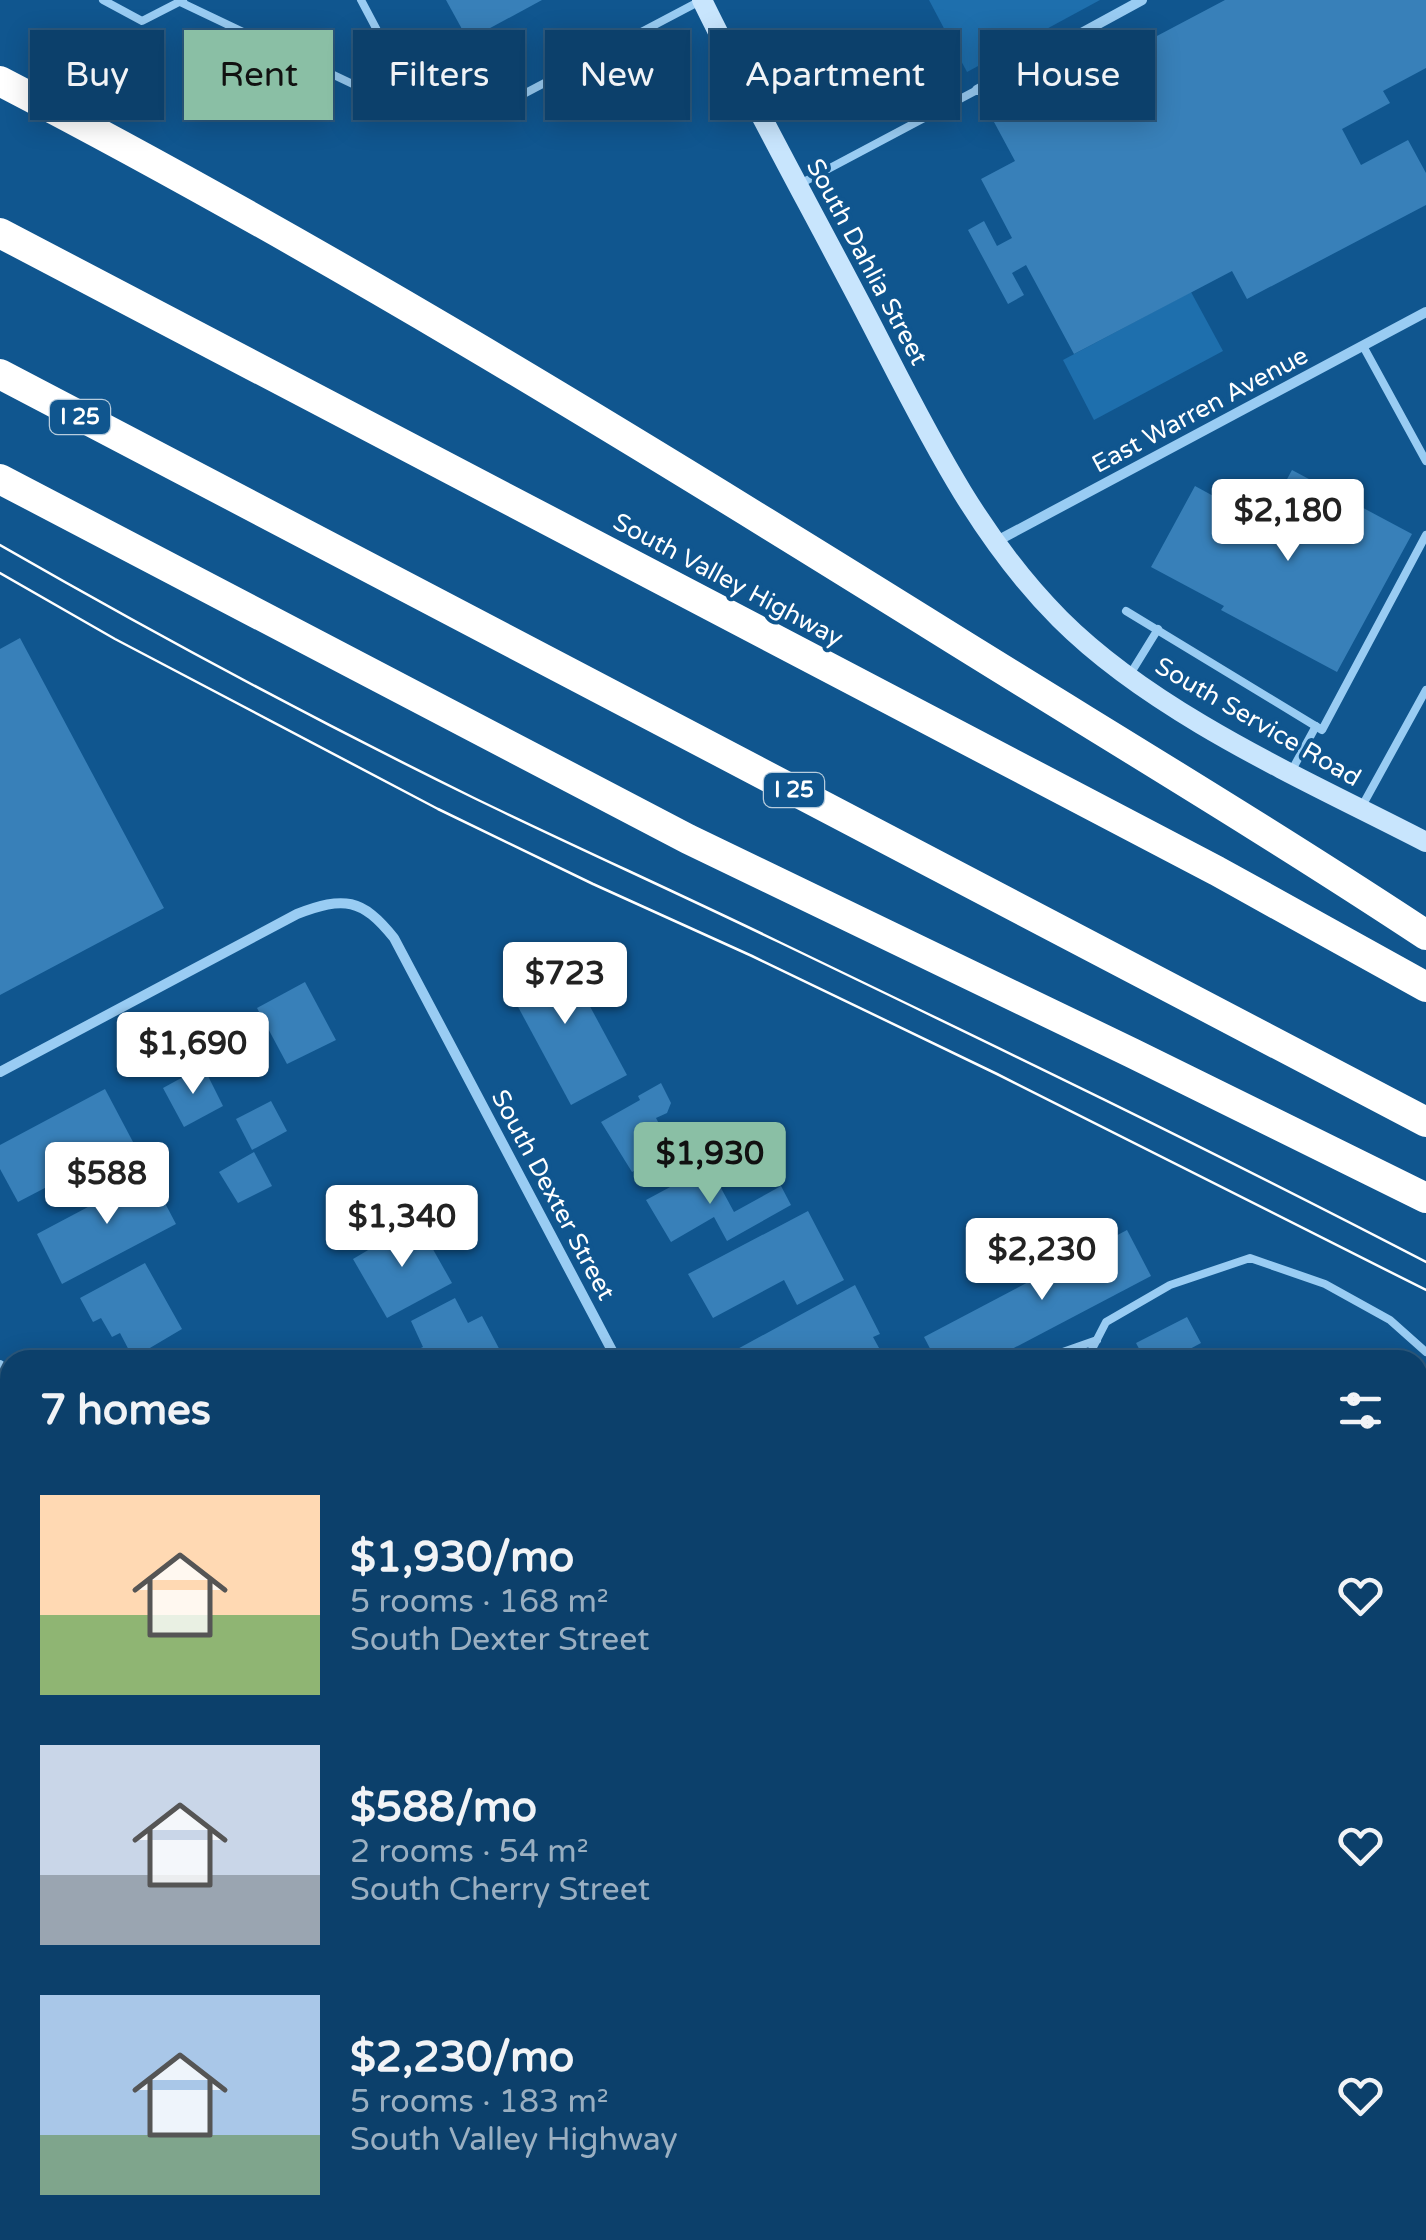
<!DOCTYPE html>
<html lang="en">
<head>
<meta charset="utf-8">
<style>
  :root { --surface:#0c406b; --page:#154771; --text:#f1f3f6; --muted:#9aafc1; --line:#2c597e; --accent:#8abfa5 }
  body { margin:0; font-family:"Varela Round",sans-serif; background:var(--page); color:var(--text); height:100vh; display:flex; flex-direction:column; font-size:38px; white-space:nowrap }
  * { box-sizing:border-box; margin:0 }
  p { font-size:32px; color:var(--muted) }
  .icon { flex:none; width:55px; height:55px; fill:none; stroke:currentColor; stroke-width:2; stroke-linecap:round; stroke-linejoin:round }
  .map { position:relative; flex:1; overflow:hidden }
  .side { position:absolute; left:0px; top:1350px; width:1428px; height:890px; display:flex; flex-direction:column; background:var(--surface); border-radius:30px 30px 0 0; box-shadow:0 5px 25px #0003,0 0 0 2px var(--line) }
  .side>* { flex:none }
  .top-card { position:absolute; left:30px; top:30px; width:1368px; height:90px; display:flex; gap:20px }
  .price { position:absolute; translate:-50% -85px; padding:0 22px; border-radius:10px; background:#fff; color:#222; font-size:32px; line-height:65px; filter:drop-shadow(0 2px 5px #0008) }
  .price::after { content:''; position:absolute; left:50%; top:60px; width:30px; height:22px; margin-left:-15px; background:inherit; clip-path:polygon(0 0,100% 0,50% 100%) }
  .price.on { background:var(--accent); color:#111 }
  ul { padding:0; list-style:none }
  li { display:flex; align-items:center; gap:30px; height:250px; padding:0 40px }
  li span { display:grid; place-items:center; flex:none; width:280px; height:200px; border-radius:0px; color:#555 }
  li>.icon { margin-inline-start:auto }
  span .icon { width:120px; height:120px; fill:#fffc; stroke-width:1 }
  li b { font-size:42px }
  h2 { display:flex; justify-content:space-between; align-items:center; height:120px; padding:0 40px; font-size:42px }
  .chip { padding:0 35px; border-radius:0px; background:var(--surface); box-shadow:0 5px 25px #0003,0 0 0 2px var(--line); font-size:35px; line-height:90px }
  .chip.on { background:var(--accent); color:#111 }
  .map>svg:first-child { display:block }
  .green { fill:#1e6fad }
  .building { fill:#3880b9 }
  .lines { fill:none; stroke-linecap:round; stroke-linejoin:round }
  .lane { stroke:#99ccf3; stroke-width:8 }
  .street { stroke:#99ccf3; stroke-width:10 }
  .secondary { stroke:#c8e5fd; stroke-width:20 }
  .highway { stroke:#fff; stroke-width:30 }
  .tram { stroke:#fff; stroke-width:2.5 }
  .labels { text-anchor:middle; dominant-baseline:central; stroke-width:8; stroke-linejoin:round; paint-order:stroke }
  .shield { fill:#10568f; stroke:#b7ccdd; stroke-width:2.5 }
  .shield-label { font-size:22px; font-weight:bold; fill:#fff }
  .street-label { font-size:25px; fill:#fff; stroke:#10568f }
</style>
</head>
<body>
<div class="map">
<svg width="1426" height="2240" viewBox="0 0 1426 2240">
  <rect width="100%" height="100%" fill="#10568f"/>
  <g class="green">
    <path d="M 929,0 L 1100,0 L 967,72 Z"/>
    <path d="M 1191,292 L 1223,351 L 1094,420 L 1063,360 Z"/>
    <path d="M 1426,2076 L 1426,2240 L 1136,2240 L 1137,2237 L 1149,2230 L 1418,2230 L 1418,2081 Z"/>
  </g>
  <g class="building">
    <path d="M 446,0 L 542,0 L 468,40 Z"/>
    <path d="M 1225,0 L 1426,0 L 1426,68 L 1383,91 L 1390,103 L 1342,129 L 1361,165 L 1408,140 L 1426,173 L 1426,205 L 1247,299 L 1232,271 L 1074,354 L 1026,265 L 1012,273 L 1024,295 L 1008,304 L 968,230 L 984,221 L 997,246 L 1012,238 L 981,179 L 1015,161 L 994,122 Z"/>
    <path d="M 1292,470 L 1412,534 L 1337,672 L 1221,610 L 1224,606 L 1151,567 L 1195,486 L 1263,523 Z"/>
    <path d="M 20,638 L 164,908 L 0,995 L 0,649 Z"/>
    <path d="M 559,949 L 627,1075 L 571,1105 L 503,979 Z"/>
    <path d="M 305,982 L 336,1040 L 287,1064 L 257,1008 Z"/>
    <path d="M 203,1066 L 223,1106 L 184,1127 L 163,1088 Z"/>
    <path d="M 661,1083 L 671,1103 L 667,1113 L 656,1118 L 665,1135 L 676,1128 L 684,1143 L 632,1172 L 601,1122 L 640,1100 L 638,1096 Z"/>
    <path d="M 105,1089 L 133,1142 L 18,1202 L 0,1169 L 0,1145 Z"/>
    <path d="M 271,1101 L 287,1131 L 252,1150 L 236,1119 Z"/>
    <path d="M 254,1152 L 272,1186 L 238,1203 L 219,1172 Z"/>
    <path d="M 709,1166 L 734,1212 L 781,1186 L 791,1205 L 727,1241 L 714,1217 L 671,1242 L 646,1200 Z"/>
    <path d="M 146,1167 L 176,1224 L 62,1284 L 37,1234 L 120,1190 L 117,1184 Z"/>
    <path d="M 808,1211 L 844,1280 L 797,1305 L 784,1280 L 713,1318 L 688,1274 Z"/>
    <path d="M 417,1221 L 452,1283 L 387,1318 L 353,1259 Z"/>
    <path d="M 1127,1230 L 1151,1276 L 991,1360 L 936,1360 L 924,1337 Z"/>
    <path d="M 145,1263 L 182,1329 L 133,1358 L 120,1333 L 112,1337 L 101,1318 L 93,1322 L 80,1298 Z"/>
    <path d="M 855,1285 L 880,1334 L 873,1337 L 884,1357 L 878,1360 L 736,1360 L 732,1352 Z"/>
    <path d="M 455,1298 L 468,1323 L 482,1316 L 505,1360 L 406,1360 L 404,1356 L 423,1347 L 411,1321 Z"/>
    <path d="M 1187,1317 L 1201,1343 L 1188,1350 L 1194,1360 L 1145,1360 L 1136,1343 Z"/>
    <path d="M 0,1578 L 10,1597 L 10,1612 L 0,1617 Z"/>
    <path d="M 10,1644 L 10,1697 L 0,1702 L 0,1649 Z"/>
    <path d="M 1418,1751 L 1426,1757 L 1426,1910 L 1418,1905 Z"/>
    <path d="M 10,2035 L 10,2079 L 0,2084 L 0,2041 Z"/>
    <path d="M 0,2227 L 10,2230 L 48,2234 L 47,2240 L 0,2240 Z"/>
    <path d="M 631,2230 L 680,2230 L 685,2240 L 627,2240 L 624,2234 Z"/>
    <path d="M 924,2230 L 990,2230 L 971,2240 L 930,2240 Z"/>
  </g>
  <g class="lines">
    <g class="lane">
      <path d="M 103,0 L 142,21 L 183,0"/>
      <path d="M 361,0 L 423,117 L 484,115 L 702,0"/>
      <path d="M 180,2 L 420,116"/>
      <path d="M 798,185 L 977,90"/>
      <path d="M 1363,346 L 1426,461"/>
      <path d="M 1126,611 L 1322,730 L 1426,535"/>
      <path d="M 1129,676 L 1158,629"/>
      <path d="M 1292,770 L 1316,726"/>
      <path d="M 1361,808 L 1426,690"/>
      <path d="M 1040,1360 L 1097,1340"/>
      <path d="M 1090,1360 L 1089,1355 L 1106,1322 L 1170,1285 L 1250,1258 L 1325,1284 L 1390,1320 L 1426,1352"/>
      <path d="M 459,2230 L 464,2240"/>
    </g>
    <g class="street">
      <path d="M 977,90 L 1142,0"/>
      <path d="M 995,542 L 1426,312"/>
      <path d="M 0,1072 L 297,914 C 344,896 362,898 394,938 L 617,1360"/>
      <path d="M 0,1365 L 10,1384"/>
    </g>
    <g class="secondary">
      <path d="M 702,0 C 753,104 809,205 863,308 C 920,417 972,531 1060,619 C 1156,715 1306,780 1426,842"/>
      <path d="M 1418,1660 L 1426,1656"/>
      <path d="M 325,2240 L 344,2230"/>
    </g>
    <g class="highway">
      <path d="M 0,81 C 316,245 621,432 923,620 C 1091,725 1261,826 1426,935"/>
      <path d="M 0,233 L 1217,871 L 1426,987"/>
      <path d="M 0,374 L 1426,1122"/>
      <path d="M 0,479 L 688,839 L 1132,1053 L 1426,1198"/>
    </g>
    <g class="tram">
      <path d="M 0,545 C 155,634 313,719 474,798 C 575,847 678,893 779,942 C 995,1046 1213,1151 1426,1262"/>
      <path d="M 0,573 L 115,639 L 438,809 L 593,884 L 752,956 L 997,1074 L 1426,1290"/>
    </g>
  </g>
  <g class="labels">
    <g class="shield">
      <rect x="50" y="400" width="60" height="34" rx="8"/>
      <rect x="764" y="773" width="60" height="34" rx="8"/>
    </g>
    <g class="shield-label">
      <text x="80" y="417">I 25</text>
      <text x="794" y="790">I 25</text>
    </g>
    <g class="street-label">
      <text transform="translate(867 262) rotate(62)">South Dahlia Street</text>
      <text transform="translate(1200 410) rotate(-28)">East Warren Avenue</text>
      <text transform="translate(728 580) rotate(28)">South Valley Highway</text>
      <text transform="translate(1258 722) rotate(30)">South Service Road</text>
      <text transform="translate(553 1195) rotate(62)">South Dexter Street</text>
    </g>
  </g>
</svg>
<b class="price" style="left:1288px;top:564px">$2,180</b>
<b class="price" style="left:565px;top:1027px">$723</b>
<b class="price" style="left:193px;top:1097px">$1,690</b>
<b class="price on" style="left:710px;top:1207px">$1,930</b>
<b class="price" style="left:107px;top:1227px">$588</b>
<b class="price" style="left:402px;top:1270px">$1,340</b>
<b class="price" style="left:1042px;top:1303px">$2,230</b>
<div class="top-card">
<a class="chip">Buy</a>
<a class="chip on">Rent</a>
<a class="chip">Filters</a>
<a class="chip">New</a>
<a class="chip">Apartment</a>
<a class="chip">House</a>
</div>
<section class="side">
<h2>7 homes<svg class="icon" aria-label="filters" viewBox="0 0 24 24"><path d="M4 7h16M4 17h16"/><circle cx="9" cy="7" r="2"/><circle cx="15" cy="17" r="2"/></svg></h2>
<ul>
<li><span style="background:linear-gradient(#ffd9b3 60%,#8fb573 0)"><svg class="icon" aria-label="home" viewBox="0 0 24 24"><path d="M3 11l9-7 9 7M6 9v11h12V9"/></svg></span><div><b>$1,930/mo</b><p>5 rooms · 168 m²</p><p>South Dexter Street</p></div><svg class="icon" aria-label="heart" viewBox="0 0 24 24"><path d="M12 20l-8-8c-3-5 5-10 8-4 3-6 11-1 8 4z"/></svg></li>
<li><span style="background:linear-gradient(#c9d6e8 65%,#9aa5b1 0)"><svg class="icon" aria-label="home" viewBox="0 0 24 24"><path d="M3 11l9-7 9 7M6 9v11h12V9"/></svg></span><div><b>$588/mo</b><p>2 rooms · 54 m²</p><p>South Cherry Street</p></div><svg class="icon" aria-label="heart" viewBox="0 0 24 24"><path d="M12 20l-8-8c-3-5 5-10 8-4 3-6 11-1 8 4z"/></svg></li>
<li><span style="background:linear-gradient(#a9c7e8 70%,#7fa58c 0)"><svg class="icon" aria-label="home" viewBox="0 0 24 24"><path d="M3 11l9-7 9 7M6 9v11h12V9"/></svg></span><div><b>$2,230/mo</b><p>5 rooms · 183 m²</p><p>South Valley Highway</p></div><svg class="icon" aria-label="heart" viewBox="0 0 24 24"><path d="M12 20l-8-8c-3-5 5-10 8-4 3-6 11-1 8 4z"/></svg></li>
</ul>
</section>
</div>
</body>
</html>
